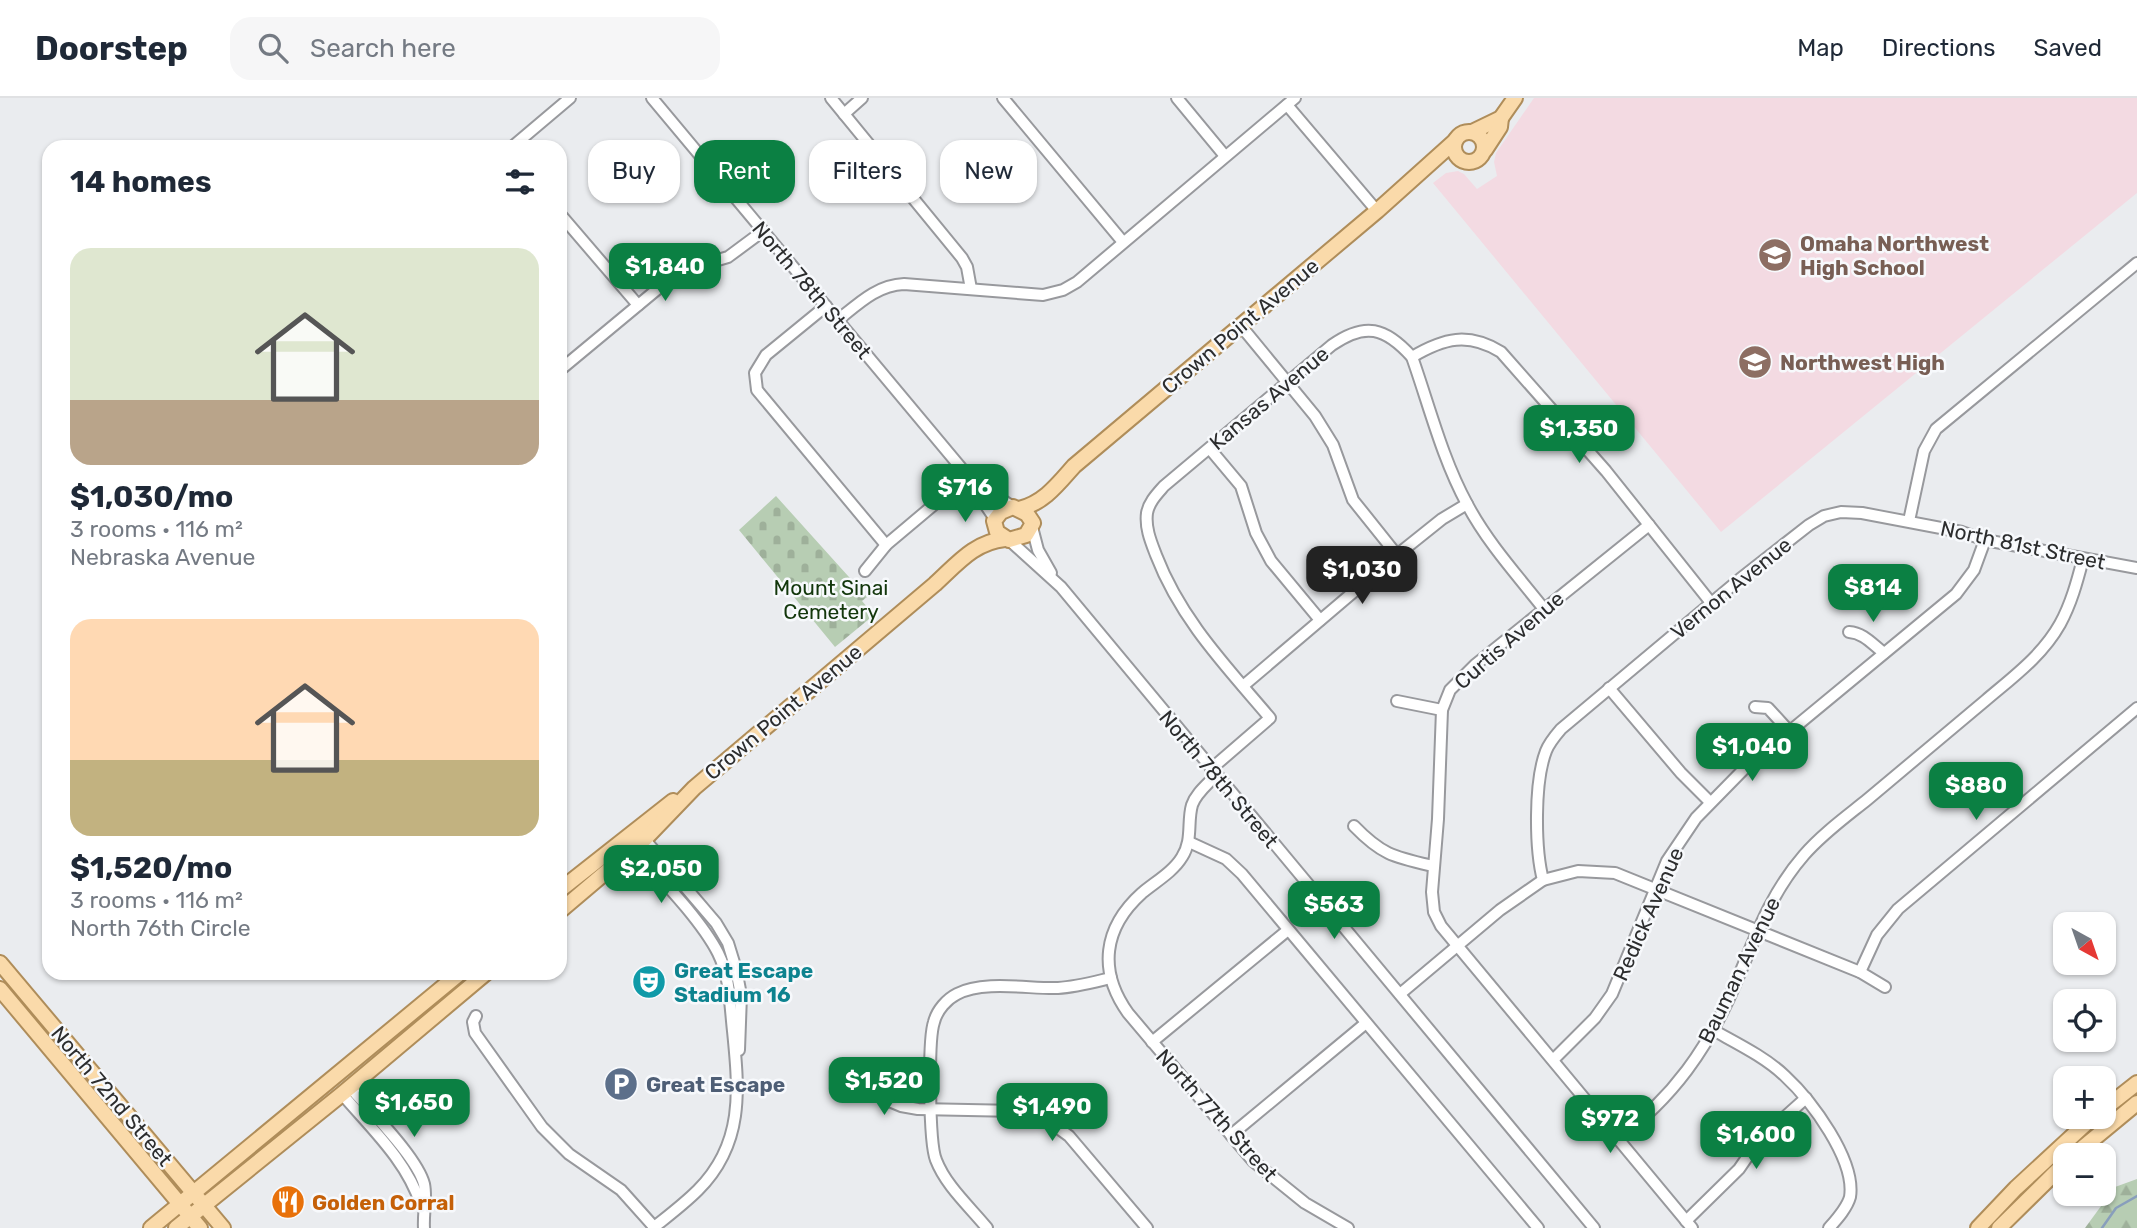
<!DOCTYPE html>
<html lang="en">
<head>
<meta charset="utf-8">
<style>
  :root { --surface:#fff; --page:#f6f6f7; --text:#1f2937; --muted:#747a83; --line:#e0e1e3; --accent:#0b8043 }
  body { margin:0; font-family:Rubik,sans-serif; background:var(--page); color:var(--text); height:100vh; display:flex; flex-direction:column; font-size:26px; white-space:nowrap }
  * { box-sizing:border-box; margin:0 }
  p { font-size:23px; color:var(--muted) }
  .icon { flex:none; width:38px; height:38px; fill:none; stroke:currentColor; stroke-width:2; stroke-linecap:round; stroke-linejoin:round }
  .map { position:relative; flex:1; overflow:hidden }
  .details { position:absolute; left:42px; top:42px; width:525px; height:840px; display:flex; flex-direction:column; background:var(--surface); border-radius:21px; box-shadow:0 2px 5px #0004 }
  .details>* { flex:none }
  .hud { position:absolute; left:588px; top:42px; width:665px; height:63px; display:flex; gap:14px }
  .needle { width:46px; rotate:140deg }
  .tools { position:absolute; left:2053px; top:814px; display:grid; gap:14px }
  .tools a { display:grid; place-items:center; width:63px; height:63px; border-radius:14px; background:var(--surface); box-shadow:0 2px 5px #0004; font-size:35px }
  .price { position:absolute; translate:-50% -60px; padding:0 16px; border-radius:14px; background:var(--accent); color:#fff; font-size:23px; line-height:46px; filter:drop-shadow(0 2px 4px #0008) }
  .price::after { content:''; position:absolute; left:50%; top:42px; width:21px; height:16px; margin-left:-10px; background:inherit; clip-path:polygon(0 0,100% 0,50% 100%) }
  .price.active { background:#222; color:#fff }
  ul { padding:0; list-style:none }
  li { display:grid; align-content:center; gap:14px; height:371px; padding:0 28px }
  li span { display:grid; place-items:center; height:217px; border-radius:21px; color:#555 }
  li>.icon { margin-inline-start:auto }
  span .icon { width:126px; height:126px; fill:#fffc; stroke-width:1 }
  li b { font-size:30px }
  h2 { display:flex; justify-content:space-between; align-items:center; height:84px; padding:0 28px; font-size:30px }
  .tag { padding:0 24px; border-radius:21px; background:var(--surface); box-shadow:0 2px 5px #0004; font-size:24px; line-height:63px }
  .tag.active { background:var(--accent); color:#fff }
  header { display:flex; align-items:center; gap:42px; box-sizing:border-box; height:98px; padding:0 35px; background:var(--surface); border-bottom:2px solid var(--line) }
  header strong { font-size:33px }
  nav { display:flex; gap:38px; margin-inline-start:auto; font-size:24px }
  .search { width:490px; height:63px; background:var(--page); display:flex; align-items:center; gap:18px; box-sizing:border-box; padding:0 24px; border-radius:21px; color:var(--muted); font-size:26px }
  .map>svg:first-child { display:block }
  .education { fill:#f3dae2 }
  .forest { fill:url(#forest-firs) }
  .cemetery { fill:url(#cemetery-stones) }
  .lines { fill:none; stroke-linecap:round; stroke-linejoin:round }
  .stream { stroke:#889ebc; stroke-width:2.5 }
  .minor-casing { stroke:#98999d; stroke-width:14 }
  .major-casing { stroke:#af8d5a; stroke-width:18 }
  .minor { stroke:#fff; stroke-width:10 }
  .major { stroke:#fadaaa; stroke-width:14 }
  .labels { text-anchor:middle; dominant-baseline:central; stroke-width:5; stroke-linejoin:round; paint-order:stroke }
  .education-label { font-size:21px; font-weight:bold; fill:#785e54; stroke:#f7f9fc; text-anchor:start }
  .street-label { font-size:21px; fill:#2c2d2e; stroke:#f7f9fc }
  .park-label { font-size:21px; fill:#13370c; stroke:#f7f9fc }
  .culture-label { font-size:21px; font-weight:bold; fill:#0d838f; stroke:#f7f9fc; text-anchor:start }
  .service-label { font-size:21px; font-weight:bold; fill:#4e5e75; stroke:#f7f9fc; text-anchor:start }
  .food-label { font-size:21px; font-weight:bold; fill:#c56008; stroke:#f7f9fc; text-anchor:start }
</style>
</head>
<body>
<header>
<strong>Doorstep</strong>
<div class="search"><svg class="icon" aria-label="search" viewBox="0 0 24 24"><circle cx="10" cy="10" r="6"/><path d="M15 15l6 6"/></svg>Search here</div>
<nav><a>Map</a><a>Directions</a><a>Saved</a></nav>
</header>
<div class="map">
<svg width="2137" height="1130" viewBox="0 0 2137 1130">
  <defs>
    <pattern id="forest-firs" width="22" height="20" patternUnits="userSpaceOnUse" patternTransform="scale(1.75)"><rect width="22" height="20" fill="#b7cdb3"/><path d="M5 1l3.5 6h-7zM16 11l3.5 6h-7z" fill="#9eb09a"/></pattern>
    <pattern id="cemetery-stones" width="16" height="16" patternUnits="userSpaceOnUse" patternTransform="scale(1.75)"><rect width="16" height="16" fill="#b7cdb3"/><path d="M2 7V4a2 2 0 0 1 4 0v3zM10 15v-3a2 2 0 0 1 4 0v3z" fill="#9eb09a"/></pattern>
  </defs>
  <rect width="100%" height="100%" fill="#eaecef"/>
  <path class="education" d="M 1534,0 L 2137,0 L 2137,95 L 1721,434 L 1433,85 L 1446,75 L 1458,73 L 1464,76 L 1477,91 L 1497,78 L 1494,64 L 1496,55 Z"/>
  <path class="forest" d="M 2137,1081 L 2137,1130 L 2085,1130 L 2115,1089 Z"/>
  <path class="cemetery" d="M 776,398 L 867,499 L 862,503 L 874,517 L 835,549 L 739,432 Z"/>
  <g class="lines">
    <path class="stream" d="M 2102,1130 L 2116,1110 L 2137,1098"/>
    <g class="minor-casing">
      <g id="minor">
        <path d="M 652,0 L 972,383 L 1013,409"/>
        <path d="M 831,0 L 962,160 L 967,169 L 971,191"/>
        <path d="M 1003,0 L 1123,144"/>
        <path d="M 1177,0 L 1225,58"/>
        <path d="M 1287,7 L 1377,113"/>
        <path d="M 844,16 L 862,0"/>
        <path d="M 512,49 L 570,0"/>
        <path d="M 560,116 L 638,207"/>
        <path d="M 826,208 L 766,257 L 755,275 L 757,292 L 886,447"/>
        <path d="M 838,222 C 858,206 877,187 904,186 L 1043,197 L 1063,192 L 1077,184 L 1295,0"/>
        <path d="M 1241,228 L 1315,318 L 1333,347 L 1353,402 L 1397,457"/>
        <path d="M 1412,259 C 1444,240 1468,234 1501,254 L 1606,373 L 1712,506"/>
        <path d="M 560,272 L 666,184 L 691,170 L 728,159 L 763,133"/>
        <path d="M 1210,351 L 1241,388 L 1256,435 L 1271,463 L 1320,522"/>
        <path d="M 972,383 L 976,393 L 995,421"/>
        <path d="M 1909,423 L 1924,353 L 1936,331 L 2137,165"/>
        <path d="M 1649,427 L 1475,567 L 1450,592 L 1442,612 L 1438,721 L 1432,794 L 1434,814 L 1441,828 L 1692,1130"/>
        <path d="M 1032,429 L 1038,452 L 1051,475"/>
        <path d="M 1009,442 L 1061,489 L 1594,1130"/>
        <path d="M 865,473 L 886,447 L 968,378"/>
        <path d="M 1849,534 C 1864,535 1872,546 1884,555"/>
        <path d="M 1243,588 L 1397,457 L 1442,421 L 1467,406"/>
        <path d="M 1609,590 L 1681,675 L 1710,704"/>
        <path d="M 1397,603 L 1442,612"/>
        <path d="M 1755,609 L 1768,610 L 1789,633"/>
        <path d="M 1211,671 L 1270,620 C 1226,568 1181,522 1156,457 C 1151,444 1145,430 1147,415 C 1149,404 1157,396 1164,388 L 1332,247 C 1365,224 1385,229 1412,259 C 1429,307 1442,360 1467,406 C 1487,444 1517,477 1544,511"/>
        <path d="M 1216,677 C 1208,686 1196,695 1192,707 C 1187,724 1193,742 1182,759 C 1173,774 1155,784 1142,795 C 1103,830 1098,873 1128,915 L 1253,1063 L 1305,1105 L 1348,1130"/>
        <path d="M 1354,728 C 1382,757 1394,759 1433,768"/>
        <path d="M 640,736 L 716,825 L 728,845 L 736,871 L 741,897 L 739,952"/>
        <path d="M 1189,744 L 1226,761 L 1242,776 L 1538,1130"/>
        <path d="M 630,747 C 657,777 700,820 718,855 C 730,879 730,906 733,933 C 739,993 744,1046 698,1092 C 684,1106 668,1118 653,1130"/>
        <path d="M 1543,782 L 1578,773 L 1615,775 L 1860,874 L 1885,889"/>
        <path d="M 1860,874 L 1877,837 L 1898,811 L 2137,610"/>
        <path d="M 1400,896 L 1500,812 L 1543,782 C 1535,751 1534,684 1546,653 C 1549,645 1555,638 1561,631 L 1740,481 L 1809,427 L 1824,418 L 1841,414 L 1862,415 L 1962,434 L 1985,442 L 2137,470"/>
        <path d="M 476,918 L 473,924 L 475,935 L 542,1029 L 569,1056 L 621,1092 L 655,1130"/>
        <path d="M 1713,932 C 1738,946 1765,959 1785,978 C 1811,1002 1856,1062 1850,1099 C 1847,1110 1837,1121 1829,1130"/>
        <path d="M 1152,944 L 1288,832"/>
        <path d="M 1553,962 L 1595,920 L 1612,896 L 1667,763 L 1696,720 L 1743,672 L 1956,496 L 1974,472 L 1985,442"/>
        <path d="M 858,979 L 882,1000 L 901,1008 L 918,1011 L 1018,1013 L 1047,1022 L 1069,1038 L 1147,1130"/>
        <path d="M 350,989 C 369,1012 417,1059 424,1086 C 427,1100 423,1116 424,1130"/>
        <path d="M 342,996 C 371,1030 407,1063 421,1107"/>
        <path d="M 1231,1037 L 1366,925"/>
        <path d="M 1617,1041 C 1673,1000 1708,950 1735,887 C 1755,840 1770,796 1804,757 C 1822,736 1847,718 1868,701 C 1907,668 1947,635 1986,602 C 2013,579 2042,558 2060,526 C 2071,506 2077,484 2083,461"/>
        <path d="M 1686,1123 L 1739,1071 L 1759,1042 L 1806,1000"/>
        <path d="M 987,1130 C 970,1109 946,1088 936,1062 C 929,1045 928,941 934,924 C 937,912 947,901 957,896 C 984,882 1029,891 1058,890 C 1076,889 1094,884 1111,880"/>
      </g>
    </g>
    <g class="major-casing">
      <g id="major">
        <path d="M 1472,34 L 1501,20 L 1515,0"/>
        <circle cx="1469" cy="49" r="15"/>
        <path d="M 1485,52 L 1500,29 L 1501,20"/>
        <path d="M 1013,409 L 1027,416 L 1033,425 L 1026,437 L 1009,442 L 997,434 L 994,423 L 1001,414 Z"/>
        <path d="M 1019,411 C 1044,405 1058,386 1074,368 L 1377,113 L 1455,43"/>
        <path d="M 560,792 L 673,703"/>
        <path d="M 560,813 L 645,741 L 694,690 L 935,486 C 957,466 974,444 1005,441"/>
        <path d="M 0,865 L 223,1130"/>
        <path d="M 0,891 L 200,1130"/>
        <path d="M 2104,1011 L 2137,985"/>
        <path d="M 2074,1057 L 2137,1005"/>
        <path d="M 151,1130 L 460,875"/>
        <path d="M 176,1130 L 342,996 L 486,875"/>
        <path d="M 1978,1130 L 2016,1090 L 2094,1018"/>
        <path d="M 1999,1130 L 2065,1065"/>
      </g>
    </g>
    <use href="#minor" class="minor"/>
    <use href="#major" class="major"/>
  </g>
  <defs>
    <g id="school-disc" transform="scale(1.75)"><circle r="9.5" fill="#8d6e63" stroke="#f7f9fc"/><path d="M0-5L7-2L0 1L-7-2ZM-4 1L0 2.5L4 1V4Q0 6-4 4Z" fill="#fff"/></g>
    <g id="theatre-disc" transform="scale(1.75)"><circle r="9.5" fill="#0f9aa8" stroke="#f7f9fc"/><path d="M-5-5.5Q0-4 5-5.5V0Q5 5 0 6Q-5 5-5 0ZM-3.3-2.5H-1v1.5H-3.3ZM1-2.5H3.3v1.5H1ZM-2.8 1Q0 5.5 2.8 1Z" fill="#fff"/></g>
    <g id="parking-disc" transform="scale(1.75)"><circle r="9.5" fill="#5c6f8a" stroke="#f7f9fc"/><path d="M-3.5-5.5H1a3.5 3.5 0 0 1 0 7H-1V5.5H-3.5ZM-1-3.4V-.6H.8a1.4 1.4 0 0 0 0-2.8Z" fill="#fff"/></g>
    <g id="restaurant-disc" transform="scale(1.75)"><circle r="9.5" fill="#e8710a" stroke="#f7f9fc"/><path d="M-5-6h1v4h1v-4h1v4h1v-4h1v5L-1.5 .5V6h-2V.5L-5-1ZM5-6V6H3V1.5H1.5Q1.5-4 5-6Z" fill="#fff"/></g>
  </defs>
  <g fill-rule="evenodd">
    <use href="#school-disc" x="1775" y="157"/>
    <use href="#school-disc" x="1755" y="264"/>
    <use href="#theatre-disc" x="649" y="884"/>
    <use href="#parking-disc" x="621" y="986"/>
    <use href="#restaurant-disc" x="288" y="1104"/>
  </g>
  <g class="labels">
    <g class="education-label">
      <text x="1800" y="145">Omaha Northwest<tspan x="1800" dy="24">High School</tspan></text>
      <text x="1780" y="264">Northwest High</text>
    </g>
    <g class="street-label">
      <text transform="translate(812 192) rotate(50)">North 78th Street</text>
      <text transform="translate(1240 228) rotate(-40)">Crown Point Avenue</text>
      <text transform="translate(1269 300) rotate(-40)">Kansas Avenue</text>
      <text transform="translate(2023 447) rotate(12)">North 81st Street</text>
      <text transform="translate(1731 490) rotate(-39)">Vernon Avenue</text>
      <text transform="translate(1509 542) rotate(-41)">Curtis Avenue</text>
      <text transform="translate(783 614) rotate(-40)">Crown Point Avenue</text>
      <text transform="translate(1219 681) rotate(50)">North 78th Street</text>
      <text transform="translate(1648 816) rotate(-66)">Redick Avenue</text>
      <text transform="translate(1739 872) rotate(-64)">Bauman Avenue</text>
      <text transform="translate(112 998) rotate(50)">North 72nd Street</text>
      <text transform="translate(1217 1017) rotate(48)">North 77th Street</text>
    </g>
    <g class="park-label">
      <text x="831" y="489">Mount Sinai<tspan x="831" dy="24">Cemetery</tspan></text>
    </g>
    <g class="culture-label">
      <text x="674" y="872">Great Escape<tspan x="674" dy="24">Stadium 16</tspan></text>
    </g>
    <g class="service-label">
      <text x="646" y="986">Great Escape</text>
    </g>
    <g class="food-label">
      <text x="312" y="1104">Golden Corral</text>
    </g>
  </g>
</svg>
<div class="tools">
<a><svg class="needle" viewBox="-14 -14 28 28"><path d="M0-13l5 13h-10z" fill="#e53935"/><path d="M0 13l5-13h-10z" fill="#747a83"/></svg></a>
<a><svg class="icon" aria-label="locate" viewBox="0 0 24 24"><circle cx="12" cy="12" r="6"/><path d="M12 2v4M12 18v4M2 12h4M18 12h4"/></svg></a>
<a>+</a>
<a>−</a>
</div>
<b class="price" style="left:665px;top:205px">$1,840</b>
<b class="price" style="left:1579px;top:367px">$1,350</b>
<b class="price" style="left:965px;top:426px">$716</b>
<b class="price active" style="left:1362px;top:508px">$1,030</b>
<b class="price" style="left:1873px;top:526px">$814</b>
<b class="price" style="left:1752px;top:685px">$1,040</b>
<b class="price" style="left:1976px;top:724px">$880</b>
<b class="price" style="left:661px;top:807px">$2,050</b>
<b class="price" style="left:1334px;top:843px">$563</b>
<b class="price" style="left:884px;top:1019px">$1,520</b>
<b class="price" style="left:414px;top:1041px">$1,650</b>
<b class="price" style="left:1052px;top:1045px">$1,490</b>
<b class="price" style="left:1610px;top:1057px">$972</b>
<b class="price" style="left:1756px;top:1073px">$1,600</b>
<div class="hud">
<a class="tag">Buy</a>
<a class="tag active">Rent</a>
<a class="tag">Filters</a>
<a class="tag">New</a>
</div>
<section class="details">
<h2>14 homes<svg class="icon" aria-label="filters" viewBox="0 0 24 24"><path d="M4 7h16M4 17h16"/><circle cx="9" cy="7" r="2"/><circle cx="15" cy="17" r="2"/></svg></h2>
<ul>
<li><span style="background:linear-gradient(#dfe7d0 70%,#b9a48a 0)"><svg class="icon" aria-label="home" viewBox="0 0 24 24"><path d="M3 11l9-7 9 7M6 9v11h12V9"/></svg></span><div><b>$1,030/mo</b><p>3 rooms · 116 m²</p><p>Nebraska Avenue</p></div></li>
<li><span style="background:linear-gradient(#ffd9b3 65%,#c2b280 0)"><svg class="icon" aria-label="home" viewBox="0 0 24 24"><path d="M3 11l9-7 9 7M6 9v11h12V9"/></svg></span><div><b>$1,520/mo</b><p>3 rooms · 116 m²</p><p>North 76th Circle</p></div></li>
</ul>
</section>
</div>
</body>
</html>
